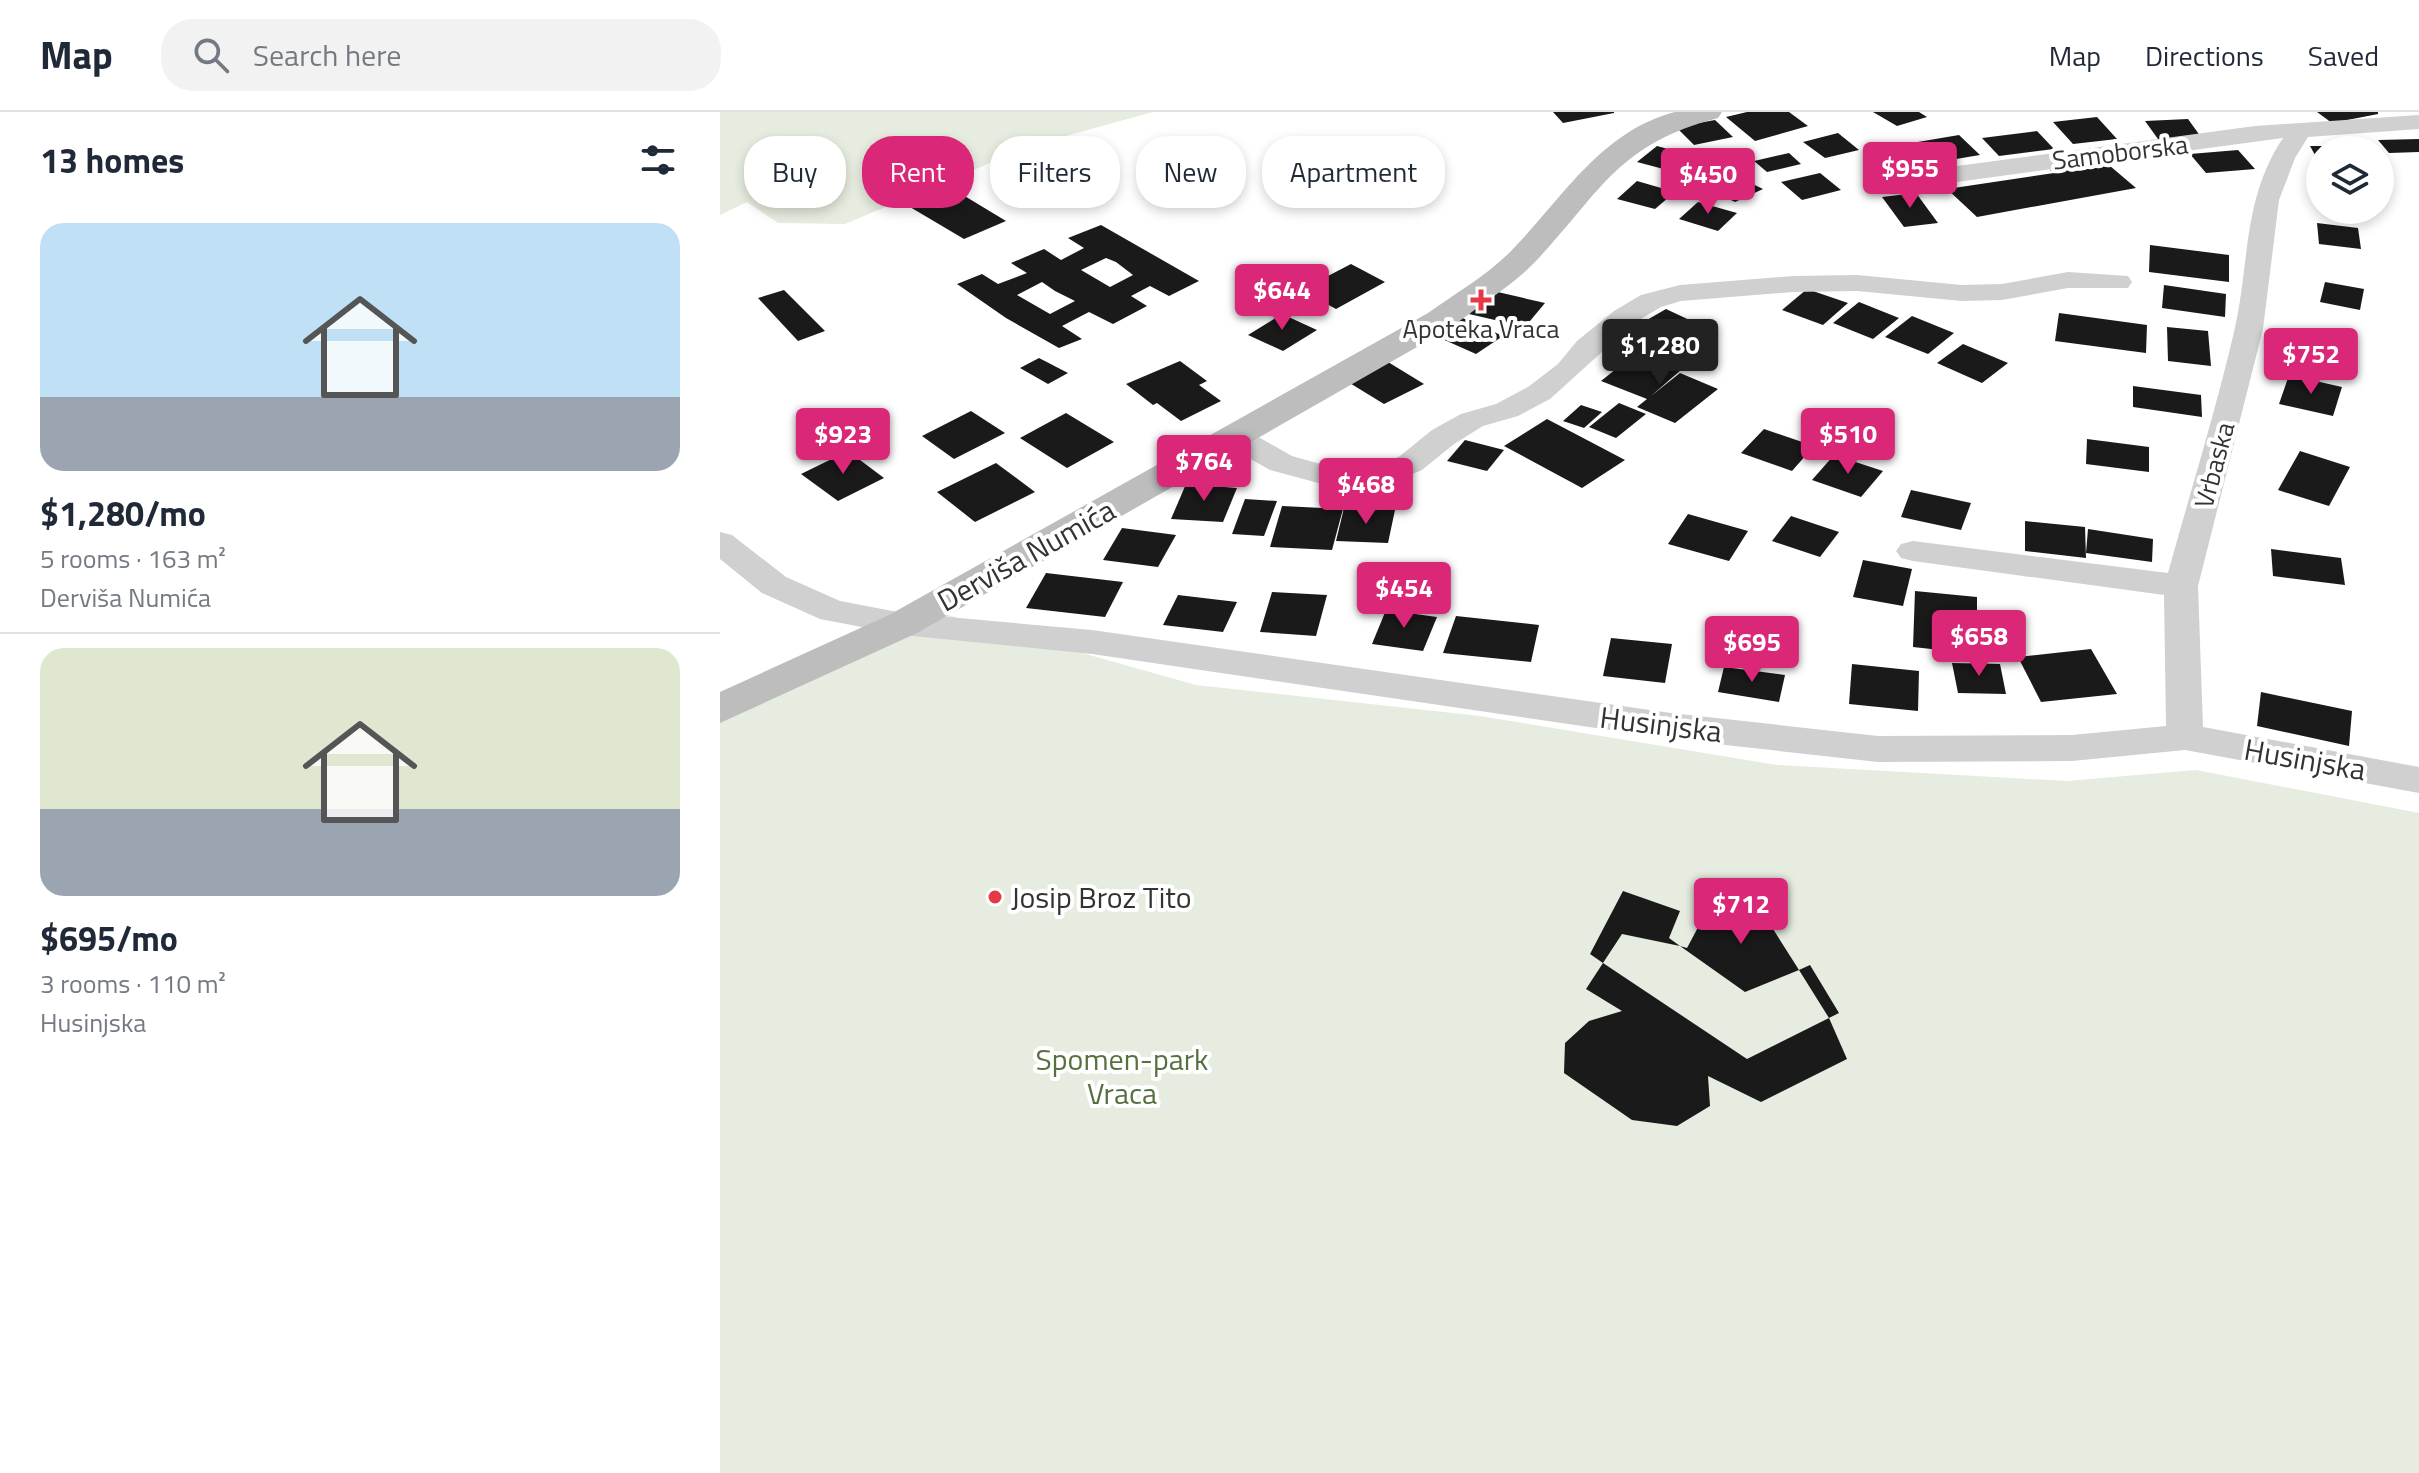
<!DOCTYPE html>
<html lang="en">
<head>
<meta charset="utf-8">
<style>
  :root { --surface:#fff; --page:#f2f2f3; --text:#1f2937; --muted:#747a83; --line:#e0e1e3; --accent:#db2777 }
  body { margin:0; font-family:"Titillium Web",sans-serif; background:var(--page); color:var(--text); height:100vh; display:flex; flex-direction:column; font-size:30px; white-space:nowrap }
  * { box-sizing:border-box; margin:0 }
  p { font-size:26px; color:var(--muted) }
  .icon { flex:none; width:44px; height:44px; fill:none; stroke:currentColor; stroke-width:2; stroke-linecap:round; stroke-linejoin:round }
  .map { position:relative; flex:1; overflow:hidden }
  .details { display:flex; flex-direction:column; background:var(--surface); width:720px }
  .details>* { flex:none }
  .hud { position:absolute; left:24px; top:24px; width:760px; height:72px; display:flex; gap:16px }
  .controls { position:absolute; left:1586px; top:24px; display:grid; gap:16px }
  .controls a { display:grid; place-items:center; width:88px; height:88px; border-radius:50%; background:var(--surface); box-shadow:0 4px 12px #0003; font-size:40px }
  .price { position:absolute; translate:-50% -68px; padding:0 18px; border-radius:8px; background:var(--accent); color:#fff; font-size:26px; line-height:52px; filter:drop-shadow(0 2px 4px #0008) }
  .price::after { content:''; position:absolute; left:50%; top:48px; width:24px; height:18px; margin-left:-12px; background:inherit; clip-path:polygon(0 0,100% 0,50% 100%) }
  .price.selected { background:#222; color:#fff }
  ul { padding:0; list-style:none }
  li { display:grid; align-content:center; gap:16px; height:424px; padding:0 40px }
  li+li { border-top:2px solid var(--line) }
  li span { display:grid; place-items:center; height:248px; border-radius:24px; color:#555 }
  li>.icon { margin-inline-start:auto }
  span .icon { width:144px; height:144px; fill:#fffc; stroke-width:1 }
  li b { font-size:34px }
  h2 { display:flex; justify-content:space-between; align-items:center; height:96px; padding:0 40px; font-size:34px }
  .pill { padding:0 28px; border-radius:32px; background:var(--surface); box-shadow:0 4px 12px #0003; font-size:28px; line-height:72px }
  .pill.selected { background:var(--accent); color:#fff }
  header { display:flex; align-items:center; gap:48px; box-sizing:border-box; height:112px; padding:0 40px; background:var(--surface); border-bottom:2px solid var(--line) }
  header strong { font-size:38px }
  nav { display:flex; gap:44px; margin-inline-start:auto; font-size:28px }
  .search { width:560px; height:72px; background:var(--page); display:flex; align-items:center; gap:20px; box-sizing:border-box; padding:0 28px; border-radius:32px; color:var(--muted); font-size:30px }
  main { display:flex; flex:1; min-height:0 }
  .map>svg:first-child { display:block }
  .green { fill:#e6ecdf }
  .building { fill:#1a1a1a; fill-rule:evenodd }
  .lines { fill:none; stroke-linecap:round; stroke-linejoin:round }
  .street { fill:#d0d0d0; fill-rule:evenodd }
  .secondary { fill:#bdbdbd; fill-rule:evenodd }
  .poi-dot { fill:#e63946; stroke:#fff; stroke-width:3 }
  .labels { text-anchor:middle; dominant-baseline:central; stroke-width:8; stroke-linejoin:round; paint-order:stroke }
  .far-street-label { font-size:26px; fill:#333; stroke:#fff }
  .far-poi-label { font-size:26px; fill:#333; stroke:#fff }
  .street-label { font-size:30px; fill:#333; stroke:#fff }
  .poi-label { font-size:30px; fill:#333; stroke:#fff; text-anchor:start }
  .park-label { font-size:30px; fill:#56703f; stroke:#fff }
</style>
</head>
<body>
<header>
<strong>Map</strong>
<div class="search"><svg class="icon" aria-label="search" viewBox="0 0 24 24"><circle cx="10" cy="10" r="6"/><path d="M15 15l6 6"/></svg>Search here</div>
<nav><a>Map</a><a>Directions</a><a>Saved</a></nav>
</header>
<main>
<section class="details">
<h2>13 homes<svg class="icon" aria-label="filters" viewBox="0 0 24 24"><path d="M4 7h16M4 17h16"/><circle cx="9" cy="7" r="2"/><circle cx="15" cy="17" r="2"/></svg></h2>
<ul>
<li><span style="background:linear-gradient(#bfe0f5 70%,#9aa5b1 0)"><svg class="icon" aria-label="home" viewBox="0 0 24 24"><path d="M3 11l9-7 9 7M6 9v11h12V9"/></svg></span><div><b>$1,280/mo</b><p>5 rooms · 163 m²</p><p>Derviša Numića</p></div></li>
<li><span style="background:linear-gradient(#dfe7d0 65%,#9aa5b1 0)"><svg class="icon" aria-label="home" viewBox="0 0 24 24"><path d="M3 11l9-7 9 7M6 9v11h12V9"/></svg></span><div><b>$695/mo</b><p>3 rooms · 110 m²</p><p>Husinjska</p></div></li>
</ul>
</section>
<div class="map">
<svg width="1699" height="1361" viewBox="0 0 1699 1361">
  <rect width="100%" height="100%" fill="#fff"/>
  <g class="green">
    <path d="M 0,0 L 433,0 L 313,33 L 125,112 L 58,111 L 27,90 L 0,103 Z"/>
    <path d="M 196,494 L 476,573 L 760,604 L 1057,653 L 1347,669 L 1476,658 L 1699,701 L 1699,1361 L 0,1361 L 0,599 Z"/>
  </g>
  <g class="building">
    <path d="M 833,0 L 894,0 L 894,1 L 843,11 Z"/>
    <path d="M 1027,0 L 1069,0 L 1088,14 L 1035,29 L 1006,5 Z"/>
    <path d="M 1153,0 L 1199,0 L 1207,5 L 1177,14 Z"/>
    <path d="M 1597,0 L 1658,0 L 1658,2 L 1612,11 Z"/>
    <path d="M 1377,5 L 1397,27 L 1353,32 L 1333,10 Z"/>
    <path d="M 1468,7 L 1481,25 L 1438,27 L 1425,9 Z"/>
    <path d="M 995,8 L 1013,25 L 974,33 L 956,15 Z"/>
    <path d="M 1317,19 L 1334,37 L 1279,44 L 1262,26 Z"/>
    <path d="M 1118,21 L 1139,38 L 1105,46 L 1083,30 Z"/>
    <path d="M 1239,23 L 1260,43 L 1212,51 L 1192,31 Z"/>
    <path d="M 1699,27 L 1699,40 L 1669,41 L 1658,28 Z"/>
    <path d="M 937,34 L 970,43 L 951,59 L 917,50 Z"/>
    <path d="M 1590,34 L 1636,34 L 1638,38 L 1600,38 L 1600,52 Z"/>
    <path d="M 1518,38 L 1535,57 L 1486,61 L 1470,42 Z"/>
    <path d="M 1069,41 L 1081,52 L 1047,60 L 1034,49 Z"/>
    <path d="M 1383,48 L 1416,76 L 1257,105 L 1227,77 L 1334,61 L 1330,58 Z"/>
    <path d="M 1100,61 L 1121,78 L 1082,88 L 1061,70 Z"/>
    <path d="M 1012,62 L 1043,77 L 1015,90 L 985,75 Z"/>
    <path d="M 917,69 L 955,80 L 935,97 L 897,87 Z"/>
    <path d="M 233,77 L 286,109 L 244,127 L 190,95 Z"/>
    <path d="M 1196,81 L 1218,111 L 1184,115 L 1162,85 Z"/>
    <path d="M 978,90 L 1017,101 L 998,119 L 959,107 Z"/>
    <path d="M 1597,111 L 1638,116 L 1641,137 L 1599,132 Z"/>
    <path d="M 381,113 L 479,169 L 449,184 L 430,174 L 411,184 L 427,194 L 393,212 L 369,200 L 342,214 L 362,227 L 339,236 L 286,206 L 237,172 L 262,162 L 278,172 L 307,161 L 291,151 L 324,137 L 341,148 L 364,136 L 348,126 ZM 386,146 L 396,150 L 413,163 L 390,175 L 361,158 ZM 322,170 L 335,179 L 355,189 L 330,202 L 297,183 Z"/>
    <path d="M 1430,133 L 1509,143 L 1509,170 L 1429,160 Z"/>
    <path d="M 631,152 L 665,170 L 616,197 L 581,178 Z"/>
    <path d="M 1605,170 L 1644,177 L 1640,198 L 1600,190 Z"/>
    <path d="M 1444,173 L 1506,182 L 1505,205 L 1442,196 Z"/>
    <path d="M 1087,177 L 1128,191 L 1103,213 L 1062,198 Z"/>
    <path d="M 64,178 L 105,219 L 78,229 L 38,186 Z"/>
    <path d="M 769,178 L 825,191 L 805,215 L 749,202 Z"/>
    <path d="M 1139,190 L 1179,206 L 1153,227 L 1113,211 Z"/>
    <path d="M 946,197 L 997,221 L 959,245 L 908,219 Z"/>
    <path d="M 1339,201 L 1427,213 L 1426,241 L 1335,229 Z"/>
    <path d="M 562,202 L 597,218 L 563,239 L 528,223 Z"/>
    <path d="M 738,204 L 783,224 L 756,242 L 711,222 Z"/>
    <path d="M 1192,204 L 1234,221 L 1208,242 L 1165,225 Z"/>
    <path d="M 1447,215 L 1488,219 L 1491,254 L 1448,249 Z"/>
    <path d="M 1577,224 L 1632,237 L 1625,260 L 1569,247 Z"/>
    <path d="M 1243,232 L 1288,251 L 1262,271 L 1217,251 Z"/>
    <path d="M 916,241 L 961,258 L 931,284 L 960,261 L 998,277 L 955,311 L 917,295 L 927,287 L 881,269 Z"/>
    <path d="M 319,246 L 348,261 L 328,272 L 300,256 Z"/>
    <path d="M 460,249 L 487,269 L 479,273 L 501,289 L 461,309 L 437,291 L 433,293 L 406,272 Z"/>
    <path d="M 668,250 L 704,272 L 664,292 L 628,270 Z"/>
    <path d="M 1569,263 L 1622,275 L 1613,304 L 1559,292 Z"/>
    <path d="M 1413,274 L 1481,283 L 1482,305 L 1413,295 Z"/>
    <path d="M 899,291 L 926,302 L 896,326 L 869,315 Z"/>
    <path d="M 861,293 L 882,300 L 864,316 L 843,309 Z"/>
    <path d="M 251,299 L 285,321 L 234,347 L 202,324 Z"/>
    <path d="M 346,301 L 394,330 L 347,356 L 300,326 Z"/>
    <path d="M 827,307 L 905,348 L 862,376 L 784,334 Z"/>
    <path d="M 1044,317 L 1094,334 L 1072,359 L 1021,341 Z"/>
    <path d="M 1367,327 L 1429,335 L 1429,360 L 1366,352 Z"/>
    <path d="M 745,328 L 784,338 L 767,359 L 727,349 Z"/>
    <path d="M 128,339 L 164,366 L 118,389 L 81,362 Z"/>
    <path d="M 1580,339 L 1630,355 L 1609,394 L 1558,378 Z"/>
    <path d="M 1114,343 L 1163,359 L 1141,385 L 1092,368 Z"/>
    <path d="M 276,351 L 315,380 L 255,410 L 217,380 Z"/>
    <path d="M 466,372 L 517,376 L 503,410 L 451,407 Z"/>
    <path d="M 1191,378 L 1251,391 L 1241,418 L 1181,405 Z"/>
    <path d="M 525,387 L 557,389 L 544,424 L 512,422 Z"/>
    <path d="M 562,394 L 623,397 L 612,438 L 550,435 Z"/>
    <path d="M 624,396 L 675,398 L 668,431 L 616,429 Z"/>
    <path d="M 968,402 L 1028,419 L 1009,449 L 948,432 Z"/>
    <path d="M 1071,404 L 1119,420 L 1100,445 L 1052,429 Z"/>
    <path d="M 1305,409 L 1365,415 L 1366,446 L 1305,439 Z"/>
    <path d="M 402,416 L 456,423 L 438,455 L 383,448 Z"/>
    <path d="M 1368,417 L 1433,427 L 1432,450 L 1366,441 Z"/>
    <path d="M 1551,437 L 1621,446 L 1625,473 L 1553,464 Z"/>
    <path d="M 1143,448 L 1192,457 L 1183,494 L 1133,485 Z"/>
    <path d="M 326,461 L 403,470 L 385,505 L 306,496 Z"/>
    <path d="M 1195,479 L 1257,485 L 1257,542 L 1193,535 Z"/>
    <path d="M 552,480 L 607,483 L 596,524 L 540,520 Z"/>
    <path d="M 458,483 L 517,490 L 503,520 L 443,513 Z"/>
    <path d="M 666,498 L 717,505 L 703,539 L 652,532 Z"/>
    <path d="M 736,504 L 819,513 L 811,550 L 723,541 Z"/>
    <path d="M 891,526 L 952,532 L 945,571 L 883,564 Z"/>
    <path d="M 1371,537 L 1397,582 L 1321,590 L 1298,545 Z"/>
    <path d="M 1232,551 L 1280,552 L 1286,582 L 1238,581 Z"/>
    <path d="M 1132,552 L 1199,559 L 1198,599 L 1129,592 Z"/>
    <path d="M 1004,555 L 1065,563 L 1059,590 L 998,580 Z"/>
    <path d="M 1541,580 L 1632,599 L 1629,634 L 1537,614 Z"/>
    <path d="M 903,779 L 960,799 L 949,826 L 960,834 L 902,822 L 883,851 L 870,842 Z"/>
    <path d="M 991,791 L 1039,795 L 1079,858 L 1025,880 L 960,834 L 967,836 Z"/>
    <path d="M 883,851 L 1027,947 L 1109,906 L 1127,947 L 1041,990 L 988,964 L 990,994 L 957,1014 L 912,1008 L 844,961 L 845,931 L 869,909 L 902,899 L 866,877 Z"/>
    <path d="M 1090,853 L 1119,901 L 1109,906 L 1079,858 Z"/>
  </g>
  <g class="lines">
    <g class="street">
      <path d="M 1699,3 L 1699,17 L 1588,25 L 1575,46 L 1559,88 L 1543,217 L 1478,474 L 1483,615 L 1699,655 L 1699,681 L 1465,638 L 1352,649 L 1158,650 L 951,627 L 372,542 L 183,523 L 100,507 L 42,481 L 0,447 L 0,420 L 12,423 L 66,465 L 120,489 L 183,501 L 372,518 L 951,601 L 1158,624 L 1352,623 L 1446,614 L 1444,483 L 1193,449 L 1181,446 L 1176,439 L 1181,432 L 1193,429 L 1448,461 C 1470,381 1495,301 1514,220 C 1530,152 1522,87 1563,26 L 1192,76 L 1183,73 L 1179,68 L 1183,63 L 1192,60 L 1535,14 Z"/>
      <path d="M 1348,160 L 1408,164 L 1412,170 L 1408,176 L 1348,176 L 1282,188 L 1242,189 L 1137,179 L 1073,180 L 961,189 L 941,195 L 914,211 L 830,287 L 798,304 L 763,314 L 734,332 L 702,358 L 659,376 L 628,379 L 550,358 L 504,332 L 500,325 L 504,318 L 515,316 L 526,318 L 572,344 L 629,360 L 652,358 L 680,344 L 712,318 L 741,302 L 776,292 L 808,275 L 838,252 L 857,229 L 894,199 L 921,183 L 960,173 L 1073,164 L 1137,163 L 1242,173 L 1282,172 Z"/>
    </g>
    <path class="secondary" d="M 955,0 L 1002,0 L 998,6 C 896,32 880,82 814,151 C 791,175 758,194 732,215 L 197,521 L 0,611 L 0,580 L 169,503 L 708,201 C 736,181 769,162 792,138 C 842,87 881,19 955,0 Z"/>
  </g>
  <g class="poi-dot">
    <path d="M757 176h8v8h8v8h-8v8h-8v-8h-8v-8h8z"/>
    <circle cx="275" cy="785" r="8"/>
  </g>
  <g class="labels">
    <g class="far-street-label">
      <text transform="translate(1400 40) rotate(-7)">Samoborska</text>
      <text transform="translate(1494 353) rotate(-75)">Vrbaska</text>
    </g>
    <g class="far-poi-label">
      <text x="761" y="216">Apoteka Vraca</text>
    </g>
    <g class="street-label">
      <text transform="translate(306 443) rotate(-29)">Derviša Numića</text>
      <text transform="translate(941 612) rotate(7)">Husinjska</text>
      <text transform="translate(1585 647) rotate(10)">Husinjska</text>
    </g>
    <g class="poi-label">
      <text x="291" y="785">Josip Broz Tito</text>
    </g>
    <g class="park-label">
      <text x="402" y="947">Spomen-park<tspan x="402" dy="34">Vraca</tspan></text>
    </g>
  </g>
</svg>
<div class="controls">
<a><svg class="icon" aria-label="layers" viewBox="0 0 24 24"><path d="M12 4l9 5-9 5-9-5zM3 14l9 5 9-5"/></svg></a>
</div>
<b class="price" style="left:1190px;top:98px">$955</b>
<b class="price" style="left:988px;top:104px">$450</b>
<b class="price" style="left:562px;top:220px">$644</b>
<b class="price selected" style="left:940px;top:275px">$1,280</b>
<b class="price" style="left:1591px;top:284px">$752</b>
<b class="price" style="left:123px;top:364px">$923</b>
<b class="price" style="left:1128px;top:364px">$510</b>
<b class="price" style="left:484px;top:391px">$764</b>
<b class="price" style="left:646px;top:414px">$468</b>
<b class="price" style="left:684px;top:518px">$454</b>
<b class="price" style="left:1259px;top:566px">$658</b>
<b class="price" style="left:1032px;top:572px">$695</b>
<b class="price" style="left:1021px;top:834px">$712</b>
<div class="hud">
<a class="pill">Buy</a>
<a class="pill selected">Rent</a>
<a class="pill">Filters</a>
<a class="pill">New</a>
<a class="pill">Apartment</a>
</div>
</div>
</main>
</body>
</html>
